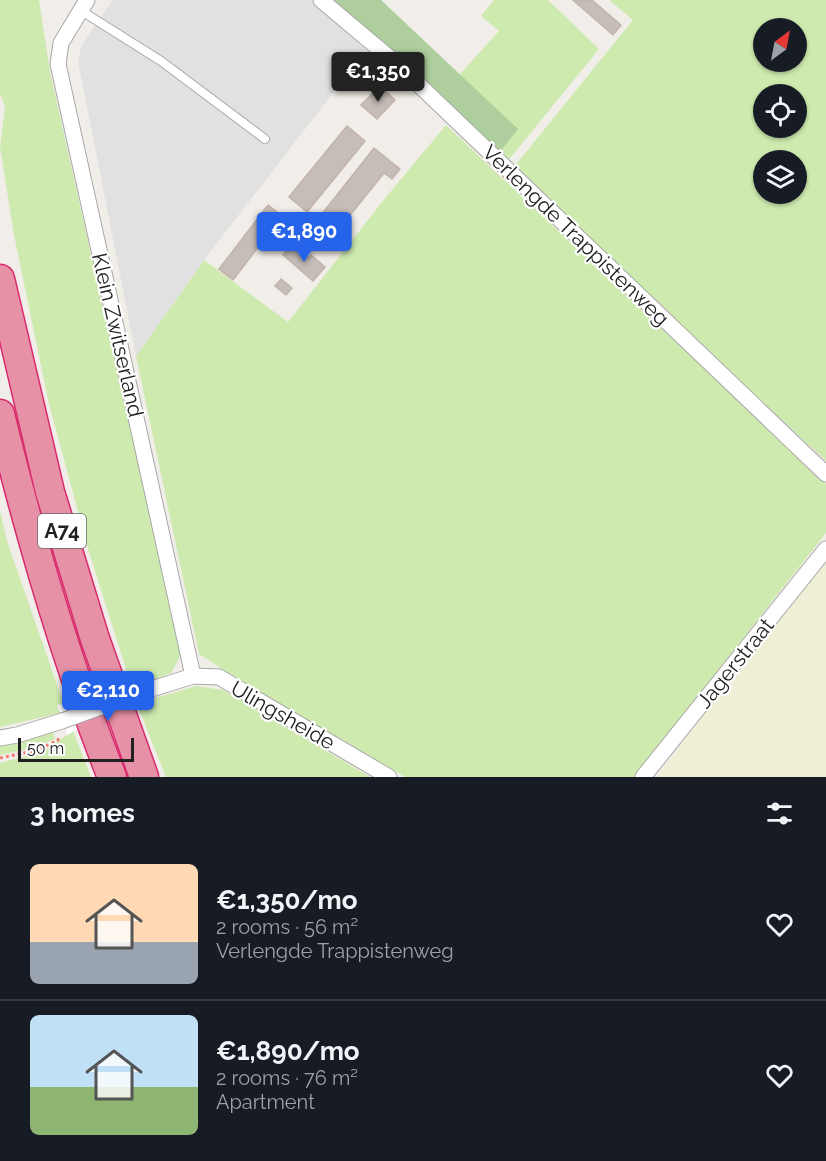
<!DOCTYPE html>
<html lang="en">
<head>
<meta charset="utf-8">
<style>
  :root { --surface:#171b24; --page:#20242c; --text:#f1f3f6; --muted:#9ea1a6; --line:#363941; --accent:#2563eb }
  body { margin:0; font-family:Raleway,sans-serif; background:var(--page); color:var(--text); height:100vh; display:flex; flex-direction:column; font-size:22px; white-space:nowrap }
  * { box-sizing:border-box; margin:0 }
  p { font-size:20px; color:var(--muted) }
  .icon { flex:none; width:33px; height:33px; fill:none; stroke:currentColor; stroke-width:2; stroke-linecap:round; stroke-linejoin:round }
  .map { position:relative; height:777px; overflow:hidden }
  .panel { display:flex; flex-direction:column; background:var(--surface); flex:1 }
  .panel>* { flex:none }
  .needle { width:39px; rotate:32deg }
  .fabs { position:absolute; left:753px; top:18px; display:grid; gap:12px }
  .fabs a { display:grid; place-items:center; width:54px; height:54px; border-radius:50%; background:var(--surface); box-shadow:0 2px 4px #0004; font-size:30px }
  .scale { position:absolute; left:18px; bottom:15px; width:116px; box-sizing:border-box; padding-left:6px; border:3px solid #212121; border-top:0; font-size:16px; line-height:21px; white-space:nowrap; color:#212121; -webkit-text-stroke:4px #fff; paint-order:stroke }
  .price { position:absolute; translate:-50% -51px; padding:0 14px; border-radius:6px; background:var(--accent); color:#fff; font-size:20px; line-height:39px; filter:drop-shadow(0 2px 3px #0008) }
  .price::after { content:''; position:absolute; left:50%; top:36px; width:18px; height:14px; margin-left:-9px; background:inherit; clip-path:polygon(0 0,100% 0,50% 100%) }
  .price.on { background:#222; color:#fff }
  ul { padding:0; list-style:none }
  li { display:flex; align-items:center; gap:18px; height:150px; padding:0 30px }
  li+li { border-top:2px solid var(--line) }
  li span { display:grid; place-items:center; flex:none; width:168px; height:120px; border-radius:9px; color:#555 }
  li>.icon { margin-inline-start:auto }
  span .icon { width:72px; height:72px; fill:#fffc; stroke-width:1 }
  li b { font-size:26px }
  h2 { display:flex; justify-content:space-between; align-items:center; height:72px; padding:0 30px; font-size:26px }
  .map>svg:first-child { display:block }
  .farmland { fill:#eeefd4 }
  .grass { fill:#ceeaaf; fill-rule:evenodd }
  .forest { fill:#aecf9d }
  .parking { fill:#e1e1e1 }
  .pier { fill:#fff }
  .building { fill:#c6bdb7; stroke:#c3b4aa; stroke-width:1.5 }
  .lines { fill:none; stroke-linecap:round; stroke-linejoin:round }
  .service-casing { stroke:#a8a8a8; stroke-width:10 }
  .minor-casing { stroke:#a8a8a8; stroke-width:17 }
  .motorway-casing { stroke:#d92a6e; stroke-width:31 }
  .path { stroke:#f87972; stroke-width:3; stroke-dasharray:3 3; stroke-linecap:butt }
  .service { stroke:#fff; stroke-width:8 }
  .minor { stroke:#fff; stroke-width:15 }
  .motorway { stroke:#e691a5; stroke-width:28 }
  .minor-bridge-casing { stroke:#a8a8a8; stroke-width:17; stroke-linecap:butt }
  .minor-bridge { stroke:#fff; stroke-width:15 }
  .labels { text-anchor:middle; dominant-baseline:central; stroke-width:4.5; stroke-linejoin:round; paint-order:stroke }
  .shield { fill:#fff; stroke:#646464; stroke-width:1.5 }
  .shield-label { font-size:20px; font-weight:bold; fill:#212121 }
  .street-label { font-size:21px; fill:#212121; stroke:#fff }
</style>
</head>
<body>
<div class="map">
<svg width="826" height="777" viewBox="0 0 826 777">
  <rect width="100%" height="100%" fill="#f1ede8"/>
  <path class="farmland" d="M 826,559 L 826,777 L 657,777 L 734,675 Z"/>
  <g class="grass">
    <path d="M 0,0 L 39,0 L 50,72 L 181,655 L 171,673 L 139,685 L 136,677 L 130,682 L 89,552 L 49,404 L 14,235 L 0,147 L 5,107 L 0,93 Z"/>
    <path d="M 494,0 L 548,0 L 599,49 L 507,162 L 498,154 L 460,74 L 499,31 L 481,16 Z"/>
    <path d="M 609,0 L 826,0 L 826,461 L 513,168 L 633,20 ZM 764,28 L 796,28 L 796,62 L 764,62 ZM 764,94 L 796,94 L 796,128 L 764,128 ZM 764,160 L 796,160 L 796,194 L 764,194 Z"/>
    <path d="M 446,125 L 826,484 L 826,533 L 634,777 L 405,777 L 239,680 L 199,654 L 136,356 L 204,260 L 288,322 L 386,197 Z"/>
    <path d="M 0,511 L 7,541 L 64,705 L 57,705 L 60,713 L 0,727 Z"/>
    <path d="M 196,686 L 223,690 L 370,777 L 166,777 L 138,707 L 147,707 L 145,701 Z"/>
    <path d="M 53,731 L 55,739 L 28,749 L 0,755 L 0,746 L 13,744 Z"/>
    <path d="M 73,731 L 91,777 L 0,777 L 0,763 L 42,752 Z"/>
  </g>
  <path class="forest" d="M 333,0 L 381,0 L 518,129 L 498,154 Z"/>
  <path class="parking" d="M 113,0 L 311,0 L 366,50 L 204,260 L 136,356 L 78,61 L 81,46 Z"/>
  <path class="pier" d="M 136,676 L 147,707 L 131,707 L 79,727 L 68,735 L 57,705 L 74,703 L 121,687 Z"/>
  <g class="building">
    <path d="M 573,0 L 592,0 L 621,25 L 613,35 Z"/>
    <path d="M 380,86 L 395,100 L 377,119 L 361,105 Z"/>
    <path d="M 347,126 L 365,141 L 307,212 L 289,197 Z"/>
    <path d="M 374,148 L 400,169 L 392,179 L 384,173 L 335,234 L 317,220 Z"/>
    <path d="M 268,205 L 282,216 L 233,280 L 219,269 Z"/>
    <path d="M 292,244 L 308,258 L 311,255 L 325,267 L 313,281 L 283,255 Z"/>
    <path d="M 281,279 L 292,288 L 286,295 L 275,286 Z"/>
  </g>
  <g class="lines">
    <g class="service-casing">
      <path id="service" d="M 80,10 L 161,61 L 265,139"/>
    </g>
    <g class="minor-casing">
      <g id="minor">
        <path d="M 87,0 L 61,43 L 58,64 L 193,676"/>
        <path d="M 321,0 L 397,64 L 826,474"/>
        <path d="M 142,692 L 193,676 L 219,677 L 389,777"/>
        <path d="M 0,738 L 17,735 L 62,721"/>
        <path d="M 643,777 L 826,549"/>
      </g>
    </g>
    <g class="motorway-casing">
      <g id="motorway">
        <path d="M 0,279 L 50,492 L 95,639 L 144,777"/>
        <path d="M 0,414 C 30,537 65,659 112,777"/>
      </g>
    </g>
    <path class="path" d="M 0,758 L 38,750 L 58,740 L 59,737"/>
    <use href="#service" class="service"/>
    <use href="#minor" class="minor"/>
    <use href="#motorway" class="motorway"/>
    <g class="minor-bridge-casing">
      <path id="minor-bridge" d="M 62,721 L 142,692"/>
    </g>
    <use href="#minor-bridge" class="minor-bridge"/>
  </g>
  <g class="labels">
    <rect class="shield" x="38" y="514" width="48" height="34" rx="4.5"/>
    <g class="shield-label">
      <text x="62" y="531">A74</text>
    </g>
    <g class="street-label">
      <text transform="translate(576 235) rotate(44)">Verlengde Trappistenweg</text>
      <text transform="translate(118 335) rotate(77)">Klein Zwitserland</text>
      <text transform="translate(735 663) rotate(-51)">Jagerstraat</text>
      <text transform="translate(283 715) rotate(30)">Ulingsheide</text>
    </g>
  </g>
</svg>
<div class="fabs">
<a><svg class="needle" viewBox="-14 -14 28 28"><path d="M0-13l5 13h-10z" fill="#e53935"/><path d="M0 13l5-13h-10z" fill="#9ea1a6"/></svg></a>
<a><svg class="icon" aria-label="locate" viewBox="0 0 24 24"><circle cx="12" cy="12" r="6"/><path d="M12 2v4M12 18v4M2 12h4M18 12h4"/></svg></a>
<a><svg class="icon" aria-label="layers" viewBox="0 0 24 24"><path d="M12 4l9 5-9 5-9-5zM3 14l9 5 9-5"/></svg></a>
</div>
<div class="scale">50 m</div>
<b class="price on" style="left:378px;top:103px">€1,350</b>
<b class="price" style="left:304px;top:263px">€1,890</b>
<b class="price" style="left:108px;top:722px">€2,110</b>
</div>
<section class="panel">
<h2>3 homes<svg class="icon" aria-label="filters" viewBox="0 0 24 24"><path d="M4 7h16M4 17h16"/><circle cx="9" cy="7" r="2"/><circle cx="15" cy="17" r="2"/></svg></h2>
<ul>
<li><span style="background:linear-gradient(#ffd9b3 65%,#9aa5b1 0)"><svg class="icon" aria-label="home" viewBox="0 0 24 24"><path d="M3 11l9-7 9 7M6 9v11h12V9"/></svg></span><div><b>€1,350/mo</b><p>2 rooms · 56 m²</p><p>Verlengde Trappistenweg</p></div><svg class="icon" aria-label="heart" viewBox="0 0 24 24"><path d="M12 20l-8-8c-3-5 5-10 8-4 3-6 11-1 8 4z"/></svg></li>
<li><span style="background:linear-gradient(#bfe0f5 60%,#8fb573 0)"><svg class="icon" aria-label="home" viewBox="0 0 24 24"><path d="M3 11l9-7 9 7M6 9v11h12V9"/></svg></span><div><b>€1,890/mo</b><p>2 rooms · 76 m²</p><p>Apartment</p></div><svg class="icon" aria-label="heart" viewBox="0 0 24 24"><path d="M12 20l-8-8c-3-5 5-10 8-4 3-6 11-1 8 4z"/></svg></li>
</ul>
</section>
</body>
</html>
